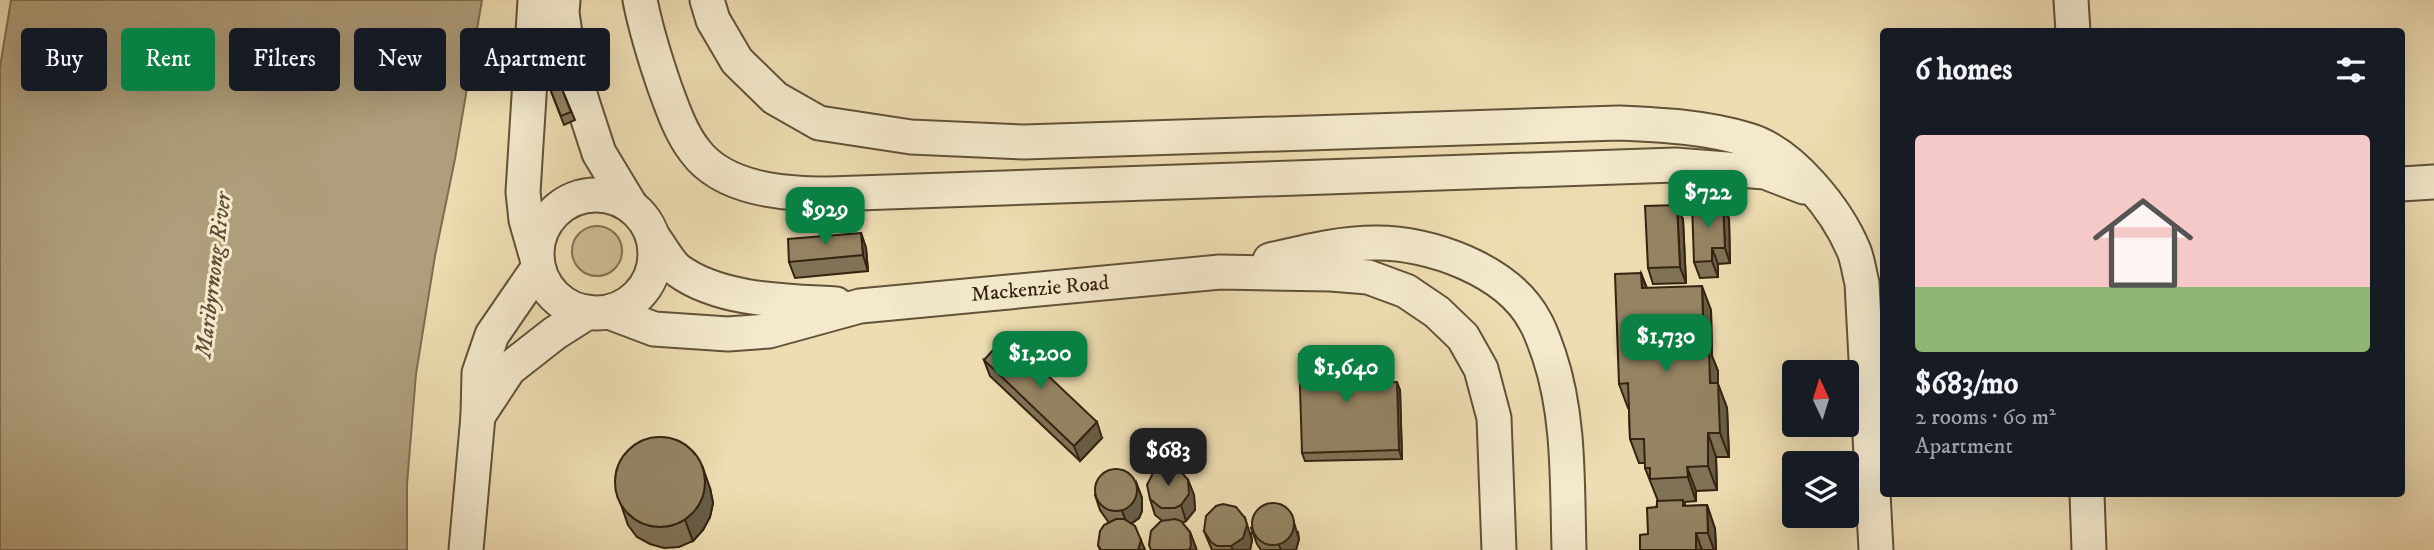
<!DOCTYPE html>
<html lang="en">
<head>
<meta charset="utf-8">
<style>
  :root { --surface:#171b24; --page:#20242c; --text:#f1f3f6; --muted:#9ea1a6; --line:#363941; --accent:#0b8043 }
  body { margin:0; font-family:"IM FELL DW Pica",serif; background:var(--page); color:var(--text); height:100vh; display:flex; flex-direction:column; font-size:26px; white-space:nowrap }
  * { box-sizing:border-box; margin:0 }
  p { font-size:23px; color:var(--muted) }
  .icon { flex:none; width:38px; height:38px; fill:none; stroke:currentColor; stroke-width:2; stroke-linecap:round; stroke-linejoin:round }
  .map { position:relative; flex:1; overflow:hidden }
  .side { position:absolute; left:1880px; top:28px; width:525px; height:469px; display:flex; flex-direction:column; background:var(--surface); border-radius:7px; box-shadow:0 7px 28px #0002 }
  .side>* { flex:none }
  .banner { position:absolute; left:21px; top:28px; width:665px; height:63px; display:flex; gap:14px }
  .needle { width:46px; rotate:356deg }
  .fabs { position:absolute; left:1782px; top:360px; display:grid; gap:14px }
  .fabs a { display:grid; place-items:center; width:77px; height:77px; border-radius:7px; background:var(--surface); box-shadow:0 7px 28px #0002; font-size:35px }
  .price { position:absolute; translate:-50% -60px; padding:0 16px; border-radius:14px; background:var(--accent); color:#fff; font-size:23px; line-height:46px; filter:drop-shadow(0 2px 4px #0008) }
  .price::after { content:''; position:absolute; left:50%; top:42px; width:21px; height:16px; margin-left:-10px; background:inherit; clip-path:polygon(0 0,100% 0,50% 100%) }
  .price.active { background:#222; color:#fff }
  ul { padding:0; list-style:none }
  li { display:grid; align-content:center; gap:14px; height:371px; padding:0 35px }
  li+li { border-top:2px solid var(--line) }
  li span { display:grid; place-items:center; height:217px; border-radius:7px; color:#555 }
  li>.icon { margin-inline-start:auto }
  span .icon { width:126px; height:126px; fill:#fffc; stroke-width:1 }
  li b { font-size:30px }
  h2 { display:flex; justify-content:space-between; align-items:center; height:84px; padding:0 35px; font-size:30px }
  .tag { padding:0 24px; border-radius:7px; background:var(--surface); box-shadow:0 7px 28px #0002; font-size:24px; line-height:63px }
  .tag.active { background:var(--accent); color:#fff }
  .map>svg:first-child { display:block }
  .green { fill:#cebd96; stroke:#817053; stroke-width:2 }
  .water { fill:#af9e7b; stroke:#7e6d50; stroke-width:2 }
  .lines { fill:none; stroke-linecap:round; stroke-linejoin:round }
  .minor-casing { stroke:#625238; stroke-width:37 }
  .minor { stroke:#f4e9cd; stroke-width:33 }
  .wall { fill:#807256; stroke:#342310; stroke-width:2 }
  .shaded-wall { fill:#685c46; stroke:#342310; stroke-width:2 }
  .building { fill:#958464; stroke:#342310; stroke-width:2 }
  .labels { text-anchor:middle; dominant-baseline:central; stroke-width:6; stroke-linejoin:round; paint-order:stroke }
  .street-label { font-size:21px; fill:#342310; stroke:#f4e9cd }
  .water-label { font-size:23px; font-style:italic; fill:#5f4e35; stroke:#f4e9cd }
</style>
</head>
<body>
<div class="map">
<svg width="2434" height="550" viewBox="0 0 2434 550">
  <rect width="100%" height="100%" fill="#eeddb2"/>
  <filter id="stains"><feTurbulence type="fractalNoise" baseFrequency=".00286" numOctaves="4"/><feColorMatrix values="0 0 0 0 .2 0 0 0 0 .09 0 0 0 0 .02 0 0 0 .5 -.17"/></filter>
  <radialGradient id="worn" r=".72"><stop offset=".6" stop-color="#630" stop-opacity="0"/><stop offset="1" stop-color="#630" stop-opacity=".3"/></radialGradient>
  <circle class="green" cx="597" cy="251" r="25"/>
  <path class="water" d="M 11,0 L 482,0 L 455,159 L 435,256 L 416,374 L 407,484 L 407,550 L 0,550 L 0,67 Z"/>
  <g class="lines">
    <g class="minor-casing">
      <g id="minor">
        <path d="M 535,0 L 523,192 L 526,220 L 536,255"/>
        <path d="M 563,0 L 562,13 L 568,54 L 583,104 L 599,153 L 631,206"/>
        <path d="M 640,0 C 646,30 655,59 665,88 C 673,110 681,133 695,151 C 724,190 785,194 829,194 L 1675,165 L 1765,172 L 1804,187"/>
        <path d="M 707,0 L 713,20 L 737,61 L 775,98 L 819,123 L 911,137 L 1024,142 L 1619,123 C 1662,125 1707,127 1748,140 C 1792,153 1837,210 1854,251 C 1858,261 1859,272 1862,283 L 1876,550"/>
        <path d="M 2071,0 L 2073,32"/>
        <path d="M 2401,184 L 2434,182"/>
        <circle cx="596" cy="254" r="59"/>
        <path d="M 653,237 C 661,247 669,264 679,271 C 721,301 787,301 836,304"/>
        <path d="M 1270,260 C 1305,252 1339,243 1375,243 C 1429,242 1508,270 1535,321 C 1541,331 1545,344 1549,355 C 1570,417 1567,486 1569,550"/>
        <path d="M 609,312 L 654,329 L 728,334 L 769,331 L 860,306 L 1220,272 L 1331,274 L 1368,277 L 1406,291 L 1437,312 L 1463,337 L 1481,369 L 1494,418 L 1499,550"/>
        <path d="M 478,416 L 509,369 L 555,333 L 588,312"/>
        <path d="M 2087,494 L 2089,550"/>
        <path d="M 466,550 L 478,416 L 479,373 L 492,335 L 538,268"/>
      </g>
    </g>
    <use href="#minor" class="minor"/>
  </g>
  <g class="wall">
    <path d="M 559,82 L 575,120 L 564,125 L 549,86 Z"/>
    <path d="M 1723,203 L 1729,219 L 1730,263 L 1718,264 L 1718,277 L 1700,278 L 1694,262 Z"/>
    <path d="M 1683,220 L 1686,283 L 1653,284 L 1648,268 Z"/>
    <path d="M 861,233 L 866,248 L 868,271 L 795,278 L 789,262 Z"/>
    <path d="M 1641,273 L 1647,288 L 1711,310 L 1712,356 L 1718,371 L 1718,384 L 1727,408 L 1729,457 L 1716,457 L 1717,490 L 1696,491 L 1696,501 L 1684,502 L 1686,506 L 1707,505 L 1715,529 L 1716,550 L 1640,550 L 1648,534 L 1658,501 L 1645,468 L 1645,463 L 1639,463 L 1630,439 L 1629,408 L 1628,408 L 1619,384 Z"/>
    <path d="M 984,360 L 1102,438 L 1080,461 L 990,376 Z"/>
    <path d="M 1376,360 L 1377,383 L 1400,390 L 1402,459 L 1305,461 L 1302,453 Z"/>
    <path d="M 1188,480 L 1194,495 L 1195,510 L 1186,521 L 1182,523 L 1190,532 L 1196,548 L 1155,515 L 1150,499 Z"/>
    <path d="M 1136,482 L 1142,498 L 1142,511 L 1139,518 L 1131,524 L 1145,550 L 1100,550 L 1098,545 L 1109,523 L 1100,510 L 1095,495 Z"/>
    <path d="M 710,488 L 713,503 L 710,517 L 703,530 L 693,541 L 679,547 L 664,548 L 650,544 L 637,537 L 628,525 L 616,490 Z"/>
    <path d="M 1251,528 L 1298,532 L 1299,539 L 1296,550 L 1261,550 L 1257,544 Z"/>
    <path d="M 1204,531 L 1251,533 L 1252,540 L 1250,550 L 1212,550 Z"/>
  </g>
  <g class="shaded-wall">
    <path d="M 1723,203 L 1729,219 L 1730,263 L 1725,248 Z"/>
    <path d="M 1677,205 L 1683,220 L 1686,283 L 1680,267 Z"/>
    <path d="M 861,233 L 866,248 L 868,271 L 863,255 Z"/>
    <path d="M 1712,248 L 1718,264 L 1718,277 L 1712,261 Z"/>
    <path d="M 1641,273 L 1650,298 L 1642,288 Z"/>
    <path d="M 1702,286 L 1711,310 L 1712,356 L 1718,371 L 1718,384 L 1727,408 L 1729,457 L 1720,433 L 1704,347 Z"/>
    <path d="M 1373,352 L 1376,360 L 1377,391 L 1374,383 Z"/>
    <path d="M 1397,382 L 1400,390 L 1402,459 L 1399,450 Z"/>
    <path d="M 1097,422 L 1102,438 L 1080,461 L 1074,446 Z"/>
    <path d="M 1708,433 L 1716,457 L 1717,490 L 1708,466 Z"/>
    <path d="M 1687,467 L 1696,491 L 1696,501 L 1688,477 Z"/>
    <path d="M 703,468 L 710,488 L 713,503 L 710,517 L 703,530 L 693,541 L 685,520 Z"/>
    <path d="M 1188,480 L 1194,495 L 1195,510 L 1186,521 L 1181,505 Z"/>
    <path d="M 1136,482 L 1142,498 L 1142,511 L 1139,518 L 1128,526 L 1122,511 Z"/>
    <path d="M 1707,505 L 1715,529 L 1716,550 L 1714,550 L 1708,533 Z"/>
    <path d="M 1292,516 L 1299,539 L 1296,550 L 1281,550 L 1279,545 Z"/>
    <path d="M 1245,518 L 1252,540 L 1250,550 L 1233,550 L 1231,546 Z"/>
    <path d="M 1190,532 L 1196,548 L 1196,550 L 1189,550 Z"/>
    <path d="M 1696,533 L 1702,550 L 1696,550 Z"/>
    <path d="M 1141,540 L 1145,550 L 1138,550 Z"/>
  </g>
  <g class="building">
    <path d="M 559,82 L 571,112 L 561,116 L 549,86 Z"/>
    <path d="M 1723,203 L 1725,248 L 1712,248 L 1712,261 L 1694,262 L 1692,204 Z"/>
    <path d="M 1677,205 L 1680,267 L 1648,268 L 1645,206 Z"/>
    <path d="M 861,233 L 863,255 L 789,262 L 788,239 Z"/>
    <path d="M 1641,273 L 1642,288 L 1702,286 L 1704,347 L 1709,347 L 1710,383 L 1718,383 L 1720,433 L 1708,433 L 1708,466 L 1687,467 L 1688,477 L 1650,479 L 1650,468 L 1645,468 L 1644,439 L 1630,439 L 1628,383 L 1619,384 L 1615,274 Z"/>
    <path d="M 1006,336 L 1097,422 L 1074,446 L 984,360 Z"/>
    <path d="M 1373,352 L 1374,383 L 1397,382 L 1399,450 L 1302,453 L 1299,354 Z"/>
    <circle cx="660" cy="482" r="45"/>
    <path d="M 1165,467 L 1179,469 L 1188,480 L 1189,494 L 1181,505 L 1175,508 L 1161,508 L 1150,499 L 1147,485 L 1153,473 Z"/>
    <circle cx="1116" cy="490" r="21"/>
    <path d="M 1683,500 L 1683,506 L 1707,505 L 1708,533 L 1696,533 L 1696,550 L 1640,550 L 1640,535 L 1648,534 L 1647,508 L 1657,507 L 1657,501 Z"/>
    <circle cx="1273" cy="524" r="21"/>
    <path d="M 1223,504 L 1236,507 L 1245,518 L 1247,525 L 1243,538 L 1231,546 L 1217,546 L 1211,542 L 1204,531 L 1206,516 L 1216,506 Z"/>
    <path d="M 1116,519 L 1124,519 L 1135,526 L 1141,540 L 1138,550 L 1101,550 L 1098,545 L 1100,531 L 1104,525 Z"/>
    <path d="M 1175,519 L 1181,521 L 1190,532 L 1191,546 L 1189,550 L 1151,550 L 1149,545 L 1151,531 L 1161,521 Z"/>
  </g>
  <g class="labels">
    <g class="street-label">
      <text transform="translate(1040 289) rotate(-5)">Mackenzie Road</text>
    </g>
    <g class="water-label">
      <text transform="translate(214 275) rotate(-83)">Maribyrnong River</text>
    </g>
  </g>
  <rect width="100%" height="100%" filter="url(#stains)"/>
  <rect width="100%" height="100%" fill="url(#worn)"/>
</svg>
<div class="fabs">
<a><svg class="needle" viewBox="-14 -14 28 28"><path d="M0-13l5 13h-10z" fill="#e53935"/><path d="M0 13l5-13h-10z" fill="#9ea1a6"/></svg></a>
<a><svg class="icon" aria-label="layers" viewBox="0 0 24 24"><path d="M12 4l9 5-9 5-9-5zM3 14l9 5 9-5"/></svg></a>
</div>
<b class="price" style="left:1708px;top:230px">$722</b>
<b class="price" style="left:825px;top:247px">$929</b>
<b class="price" style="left:1666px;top:374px">$1,730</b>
<b class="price" style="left:1040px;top:391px">$1,200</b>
<b class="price" style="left:1346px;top:405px">$1,640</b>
<b class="price active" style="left:1168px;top:488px">$683</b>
<div class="banner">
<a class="tag">Buy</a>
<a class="tag active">Rent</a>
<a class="tag">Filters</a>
<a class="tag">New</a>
<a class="tag">Apartment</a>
</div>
<section class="side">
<h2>6 homes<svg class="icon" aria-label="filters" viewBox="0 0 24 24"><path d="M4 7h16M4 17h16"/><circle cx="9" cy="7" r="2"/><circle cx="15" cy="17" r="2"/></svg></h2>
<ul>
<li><span style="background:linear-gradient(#f6c9c9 70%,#8fb573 0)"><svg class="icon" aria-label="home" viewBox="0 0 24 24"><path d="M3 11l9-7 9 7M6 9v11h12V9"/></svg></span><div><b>$683/mo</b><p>2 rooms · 60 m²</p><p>Apartment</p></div></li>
</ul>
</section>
</div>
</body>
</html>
